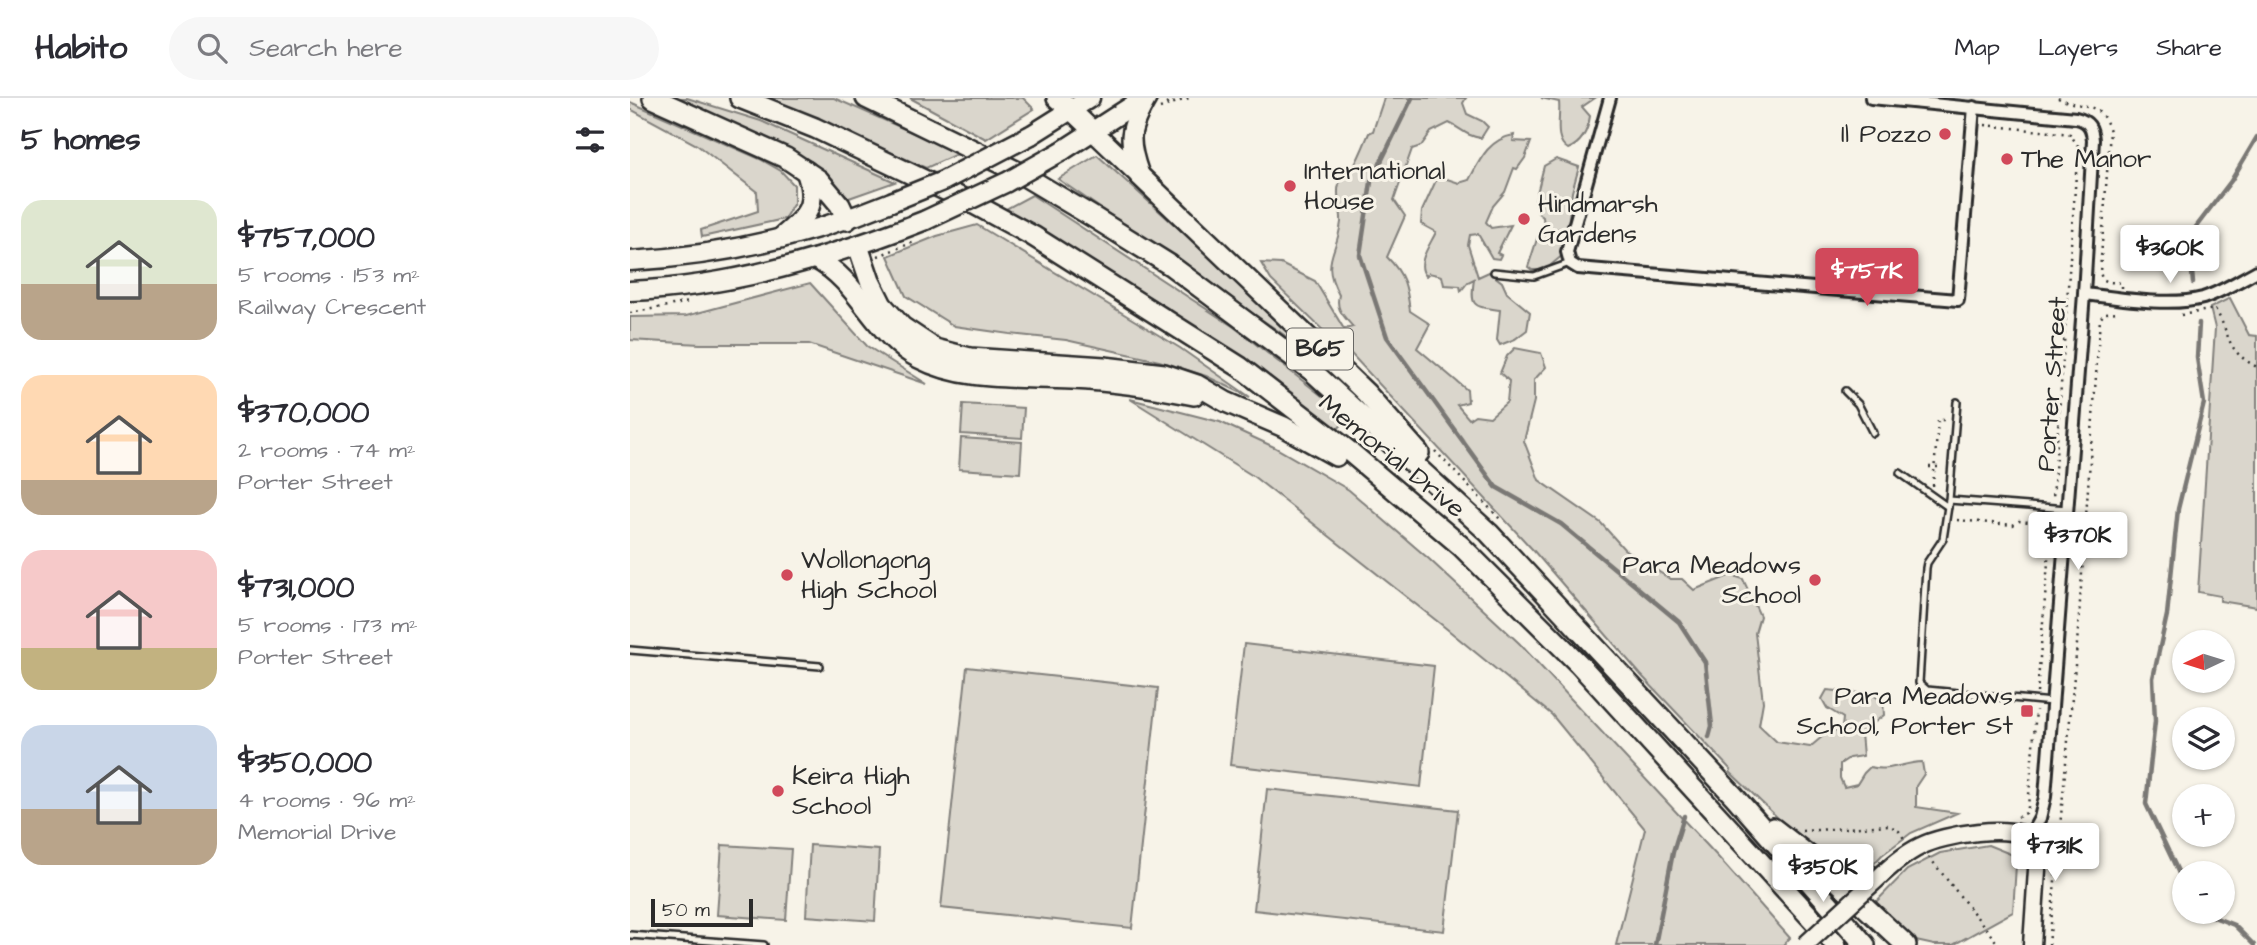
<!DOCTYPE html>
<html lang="en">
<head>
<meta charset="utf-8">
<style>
  :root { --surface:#fff; --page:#f7f7f7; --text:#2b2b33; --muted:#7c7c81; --line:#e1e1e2; --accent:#d1495b }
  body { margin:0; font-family:"Architects Daughter",sans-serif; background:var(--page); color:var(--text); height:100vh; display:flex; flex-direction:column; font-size:26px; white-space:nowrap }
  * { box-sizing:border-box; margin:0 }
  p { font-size:23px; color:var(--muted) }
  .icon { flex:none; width:38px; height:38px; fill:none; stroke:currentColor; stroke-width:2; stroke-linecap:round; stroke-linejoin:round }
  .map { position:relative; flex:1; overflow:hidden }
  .drawer { display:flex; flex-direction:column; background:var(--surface); width:630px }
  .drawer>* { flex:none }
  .needle { width:46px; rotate:266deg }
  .fabs { position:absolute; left:1542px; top:532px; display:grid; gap:14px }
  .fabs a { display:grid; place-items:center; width:63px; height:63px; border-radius:50%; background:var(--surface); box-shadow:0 2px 5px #0004; font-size:35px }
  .scale { position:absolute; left:21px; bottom:18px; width:102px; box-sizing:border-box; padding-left:7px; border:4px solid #2b2b2b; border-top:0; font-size:19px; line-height:24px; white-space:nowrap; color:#2b2b2b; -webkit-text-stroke:5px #f7f3e8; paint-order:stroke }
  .price { position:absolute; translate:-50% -60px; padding:0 16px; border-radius:7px; background:#fff; color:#222; font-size:23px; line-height:46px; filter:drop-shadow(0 2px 4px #0008) }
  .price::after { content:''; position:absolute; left:50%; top:42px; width:21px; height:16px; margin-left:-10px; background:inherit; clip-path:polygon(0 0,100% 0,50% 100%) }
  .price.selected { background:var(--accent); color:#fff }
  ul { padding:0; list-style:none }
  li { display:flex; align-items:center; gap:21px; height:175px; padding:0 21px }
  li span { display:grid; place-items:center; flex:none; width:196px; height:140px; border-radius:21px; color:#555 }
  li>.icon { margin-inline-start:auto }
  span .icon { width:84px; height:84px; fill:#fffc; stroke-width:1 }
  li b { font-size:30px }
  h2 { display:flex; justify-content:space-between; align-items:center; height:84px; padding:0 21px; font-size:30px }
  header { display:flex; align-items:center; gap:42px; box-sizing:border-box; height:98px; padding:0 35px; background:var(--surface); border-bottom:2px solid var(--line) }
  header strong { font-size:33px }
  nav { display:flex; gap:38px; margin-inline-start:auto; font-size:24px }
  .search { width:490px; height:63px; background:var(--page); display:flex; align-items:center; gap:18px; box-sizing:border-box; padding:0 24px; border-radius:38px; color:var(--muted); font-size:26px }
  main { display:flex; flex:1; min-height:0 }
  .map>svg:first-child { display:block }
  .green { fill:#dad6cc; stroke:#82807c; stroke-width:2 }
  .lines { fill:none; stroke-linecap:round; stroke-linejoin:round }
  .stream { stroke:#7a7874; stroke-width:4.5 }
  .lane-casing { stroke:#2b2b2b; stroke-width:10 }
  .street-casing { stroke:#2b2b2b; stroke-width:16 }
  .secondary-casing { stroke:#2b2b2b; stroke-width:21 }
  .primary-casing { stroke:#2b2b2b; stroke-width:23 }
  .highway-casing { stroke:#2b2b2b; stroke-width:24 }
  .path { stroke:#2b2b2b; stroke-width:2.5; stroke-dasharray:2 5; stroke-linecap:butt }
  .lane { stroke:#f7f3e8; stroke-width:5 }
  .street { stroke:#f7f3e8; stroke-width:10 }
  .secondary { stroke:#f7f3e8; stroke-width:16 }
  .primary { stroke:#f7f3e8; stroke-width:18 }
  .highway { stroke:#f7f3e8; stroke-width:19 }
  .secondary-bridge-casing { stroke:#2b2b2b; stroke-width:21; stroke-linecap:butt }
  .primary-bridge-casing { stroke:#2b2b2b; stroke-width:23; stroke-linecap:butt }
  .path-bridge { stroke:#2b2b2b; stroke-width:2.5; stroke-dasharray:2 5; stroke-linecap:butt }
  .secondary-bridge { stroke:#f7f3e8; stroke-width:16 }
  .primary-bridge { stroke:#f7f3e8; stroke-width:18 }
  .poi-dot { fill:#d1495b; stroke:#f7f3e8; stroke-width:2.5 }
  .labels { text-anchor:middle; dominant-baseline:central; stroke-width:6; stroke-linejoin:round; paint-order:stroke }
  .shield { fill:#f7f3e8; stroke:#686764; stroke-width:2 }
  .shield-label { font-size:24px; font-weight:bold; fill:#2b2b2b }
  .poi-label { font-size:26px; fill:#2b2b2b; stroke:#f7f3e8; text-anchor:start }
  .street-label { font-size:26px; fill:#2b2b2b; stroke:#f7f3e8 }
</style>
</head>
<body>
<header>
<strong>Habito</strong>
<div class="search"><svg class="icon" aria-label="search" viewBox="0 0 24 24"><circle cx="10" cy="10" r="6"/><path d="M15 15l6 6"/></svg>Search here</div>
<nav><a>Map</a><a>Layers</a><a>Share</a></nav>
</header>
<main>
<section class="drawer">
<h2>5 homes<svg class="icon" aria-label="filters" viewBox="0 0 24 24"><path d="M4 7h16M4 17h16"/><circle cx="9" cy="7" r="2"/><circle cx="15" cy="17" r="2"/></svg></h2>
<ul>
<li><span style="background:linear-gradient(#dfe7d0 60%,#b9a48a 0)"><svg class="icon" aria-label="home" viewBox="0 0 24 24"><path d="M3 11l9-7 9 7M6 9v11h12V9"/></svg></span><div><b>$757,000</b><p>5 rooms · 153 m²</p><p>Railway Crescent</p></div></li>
<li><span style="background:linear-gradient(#ffd9b3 75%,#b9a48a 0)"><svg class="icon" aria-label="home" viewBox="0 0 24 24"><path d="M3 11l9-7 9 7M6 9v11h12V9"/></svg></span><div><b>$370,000</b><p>2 rooms · 74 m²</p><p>Porter Street</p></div></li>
<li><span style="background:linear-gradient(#f6c9c9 70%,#c2b280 0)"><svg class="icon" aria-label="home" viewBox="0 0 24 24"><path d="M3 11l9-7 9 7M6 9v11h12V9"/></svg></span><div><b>$731,000</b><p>5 rooms · 173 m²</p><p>Porter Street</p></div></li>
<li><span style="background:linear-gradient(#c9d6e8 60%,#b9a48a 0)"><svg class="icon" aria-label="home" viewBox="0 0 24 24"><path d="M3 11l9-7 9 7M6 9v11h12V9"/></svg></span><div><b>$350,000</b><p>4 rooms · 96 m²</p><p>Memorial Drive</p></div></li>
</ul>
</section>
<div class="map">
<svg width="1627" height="847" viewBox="0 0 1627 847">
  <rect width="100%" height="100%" fill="#f7f3e8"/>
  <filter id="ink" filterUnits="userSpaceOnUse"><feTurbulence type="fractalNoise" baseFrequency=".0143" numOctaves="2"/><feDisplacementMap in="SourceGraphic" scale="14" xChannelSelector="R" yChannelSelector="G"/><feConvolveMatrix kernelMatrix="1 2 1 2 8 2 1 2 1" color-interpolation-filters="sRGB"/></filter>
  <g filter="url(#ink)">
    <g class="green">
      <path d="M 35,0 L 57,0 L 131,23 L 265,84 L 219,100 L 180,66 Z"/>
      <path d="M 138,0 L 204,0 L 329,55 L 296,70 Z"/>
      <path d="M 280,0 L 393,0 L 404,11 L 356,41 Z"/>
      <path d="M 754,0 L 836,0 L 833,5 L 837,16 L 852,23 L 858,29 L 851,40 C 836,38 832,31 819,25 L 801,34 L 791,48 L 782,51 L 764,102 L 775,118 L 757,159 C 775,177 777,189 780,213 L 800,226 L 787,250 L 837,292 L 838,304 L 827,307 L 839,321 L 845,317 L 860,319 L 877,304 L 879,283 L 870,275 L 877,258 L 885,250 L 911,255 L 916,269 L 904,282 L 904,303 L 894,343 L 909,382 L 971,425 L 994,451 L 1040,481 L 1052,481 L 1064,492 L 1101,477 L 1113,481 L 1130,518 L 1125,535 L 1133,604 L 1129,627 L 1147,644 L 1180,649 L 1193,638 L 1212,629 L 1213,620 L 1197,610 L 1192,601 L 1197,592 L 1241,596 L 1253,603 L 1254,617 L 1231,635 L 1233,658 L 1219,660 L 1210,666 L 1210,680 L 1214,689 L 1227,686 L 1234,675 L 1240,669 C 1260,674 1271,665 1292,664 L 1294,676 L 1286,688 L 1286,709 L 1327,715 L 1281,735 L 1252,757 L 1221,790 L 1100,674 L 1101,672 L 1011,577 L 903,452 L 713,247 L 703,242 L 641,182 L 631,165 L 651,166 L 685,183 L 714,231 L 723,229 C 714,218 705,212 709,197 C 690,162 707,157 711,124 C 712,111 705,99 709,86 C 711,78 719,76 723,70 C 729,60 734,47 739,35 L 743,33 Z"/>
      <path d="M 911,0 L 965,0 L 952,9 L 960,18 C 958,32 953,45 938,51 C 923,42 931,19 929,4 Z"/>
      <path d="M 0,4 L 130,61 L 151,73 L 164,87 L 164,105 L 154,121 L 72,139 L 71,132 L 128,113 L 127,94 L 67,47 L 0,11 Z"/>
      <path d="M 884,37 L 883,43 L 901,44 L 895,60 L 887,71 L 884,70 L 875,94 L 863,108 L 856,124 L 861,130 L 881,127 L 867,155 L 871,157 L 869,161 L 862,160 L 848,136 L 840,137 L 838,147 L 848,179 L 859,174 L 872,184 L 877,195 L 900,214 L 897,232 L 885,241 L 870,247 L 867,242 L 870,212 C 843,208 840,210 844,181 L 838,184 L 831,193 L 830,188 L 814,187 L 812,178 L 799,175 L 796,178 C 785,166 800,147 806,134 L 791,126 L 792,113 L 808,78 L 829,85 L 839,82 C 850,61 859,41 884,37 Z"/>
      <path d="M 467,57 L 709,275 L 428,81 Z"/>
      <path d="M 926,61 L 949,69 L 942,94 L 938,128 L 921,133 L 914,130 L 913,119 L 908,115 L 905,103 L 914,68 Z"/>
      <path d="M 402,97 L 604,229 L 719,319 L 706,333 L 541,212 L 374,112 Z"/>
      <path d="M 347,127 L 550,250 L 620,299 L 576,278 L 529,263 L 436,242 L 380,236 L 324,228 L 276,198 L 258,158 L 307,138 Z"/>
      <path d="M 936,136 L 942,148 C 935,157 924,163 916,172 L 902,172 L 898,169 L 908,138 Z"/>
      <path d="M 180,185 L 237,248 L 297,286 L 179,246 L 70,246 L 0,242 L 0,219 L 56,218 Z"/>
      <path d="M 1600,200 L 1619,237 L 1627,238 L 1627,509 L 1590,503 L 1590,498 L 1568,494 L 1585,230 L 1580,210 Z"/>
      <path d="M 500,301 L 590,324 L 644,349 L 719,392 L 799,461 L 889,545 L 1088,759 L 1160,840 L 1153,847 L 986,847 L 1015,731 L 922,617 L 812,527 L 623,378 Z"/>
      <path d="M 333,306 L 394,310 L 392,340 L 331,336 Z"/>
      <path d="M 331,340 L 392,344 L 390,375 L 329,371 Z"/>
      <path d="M 614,546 L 804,568 L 791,689 L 600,667 Z"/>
      <path d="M 337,569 L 528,590 L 502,830 L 311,810 Z"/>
      <path d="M 637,691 L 828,712 L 814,833 L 624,812 Z"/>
      <path d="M 92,747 L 161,751 L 156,822 L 87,817 Z"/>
      <path d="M 180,747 L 249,752 L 245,823 L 176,818 Z"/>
      <path d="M 1358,747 L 1383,757 L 1386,767 L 1383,814 L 1323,847 L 1304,847 L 1277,841 L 1239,811 L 1277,772 L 1310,755 Z"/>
    </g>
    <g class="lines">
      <g class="stream">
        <path d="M 782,0 L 741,84 L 730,157 L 757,239 L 866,389 L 931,426 L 1049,524 L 1075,564 L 1082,628 L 1079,639"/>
        <path d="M 1563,185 L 1559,138 L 1601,83 L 1627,39"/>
        <path d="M 1554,786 L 1516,706 L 1525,623 L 1523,580 L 1537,517 L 1548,411 L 1574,305 L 1567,260 L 1569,225"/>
        <path d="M 1571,814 L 1604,827 L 1624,847"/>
        <path d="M 1025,847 L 1043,754 L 1054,718"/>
      </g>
      <g class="lane-casing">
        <g id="lane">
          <path d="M 864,174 L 904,178 L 940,165"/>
          <path d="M 1215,293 L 1228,306 L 1243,335"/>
          <path d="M 1327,304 L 1319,402 L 1438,411"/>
          <path d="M 1270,375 L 1318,409"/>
          <path d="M 1319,402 L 1313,441 L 1297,465 L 1296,470 L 1289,585 L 1297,592 L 1422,604"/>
          <path d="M 0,552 L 190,568"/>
          <path d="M 0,837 L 134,847"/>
        </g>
      </g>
      <g class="street-casing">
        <g id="street">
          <path d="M 980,0 L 937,154 L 940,165 L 948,170 L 1328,202 L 1344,9"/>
          <path d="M 1241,0 L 1446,20 C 1459,23 1462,30 1463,42 L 1454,196 L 1415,699 L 1410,720 L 1399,740"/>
          <path d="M 1454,196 C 1488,200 1541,209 1573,200 C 1592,194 1610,182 1627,173"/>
        </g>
      </g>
      <g class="secondary-casing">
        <path id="secondary" d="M 1236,791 C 1253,776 1270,758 1291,748 C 1312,737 1384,724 1402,742 C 1406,746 1407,752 1408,757 L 1402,847"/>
      </g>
      <g class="primary-casing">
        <g id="primary">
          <path d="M 441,12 L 510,78"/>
          <path d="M 401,37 L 460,0"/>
          <path d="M 432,53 L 514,0"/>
          <path d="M 509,75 C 497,41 499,31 517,0"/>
          <path d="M 0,163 C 89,158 179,138 261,104"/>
          <path d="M 0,193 C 102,189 202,159 296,122"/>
        </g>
      </g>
      <g class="highway-casing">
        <g id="highway">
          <path d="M 23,0 L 156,60 L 189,82 L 210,107 L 217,122"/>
          <path d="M 110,0 L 185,30 L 344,106 L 403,138 L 610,269 L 720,354 L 831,448 L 949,566 L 1206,847"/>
          <path d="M 236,0 L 386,73 L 463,119 L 540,167 L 682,273 L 859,435 L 1104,698 L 1235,847"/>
          <path d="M 427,0 L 441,12"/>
          <path d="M 510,78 L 736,295 L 789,355"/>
          <path d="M 151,140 C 177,119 189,107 176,73"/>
          <path d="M 228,148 L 240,183 L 252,207 L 272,229 L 305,251 L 340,260 L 474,269 L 534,276 L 567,287 L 596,304 L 654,329 L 706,358"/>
          <path d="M 186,161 C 229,183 245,238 289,260 C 335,284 391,278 442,281 C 483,283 524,289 564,297"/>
          <path d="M 1143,730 L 1187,764 L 1276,847"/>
        </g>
      </g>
      <g class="path">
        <path d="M 1428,0 C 1452,12 1469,0 1480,33 L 1470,174 L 1472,181 L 1479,184 L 1492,185 L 1492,191"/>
        <path d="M 536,6 L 546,0"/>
        <path d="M 530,10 L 559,0"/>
        <path d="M 1355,27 L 1440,36 L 1448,48 L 1423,400"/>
        <path d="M 248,158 L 284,144"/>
        <path d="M 0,215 L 59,204"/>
        <path d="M 1551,217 L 1585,211 C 1602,238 1594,252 1627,269"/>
        <path d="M 805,353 L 870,421"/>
        <path d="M 1299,369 L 1312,369"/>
        <path d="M 1303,388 L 1308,322 L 1316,322"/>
        <path d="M 1327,422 L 1383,427 L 1389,423 L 1420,426"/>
        <path d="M 1407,595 L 1422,417"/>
        <path d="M 1388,719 L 1396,715 L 1398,709 L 1406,612"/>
        <path d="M 1172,733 L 1259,727 L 1269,733 L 1275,742"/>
        <path d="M 1299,759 L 1369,847"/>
        <path d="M 1419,847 L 1447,546 L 1470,221 L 1475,215 L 1489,214"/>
      </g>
      <use href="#lane" class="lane"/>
      <use href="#street" class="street"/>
      <use href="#secondary" class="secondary"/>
      <use href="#primary" class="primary"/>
      <use href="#highway" class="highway"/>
      <g class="secondary-bridge-casing">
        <path id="secondary-bridge" d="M 1175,847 L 1236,791"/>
      </g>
      <g class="primary-bridge-casing">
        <g id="primary-bridge">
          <path d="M 261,104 L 313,83 L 401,37"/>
          <path d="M 296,122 L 377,84 L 432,53"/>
        </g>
      </g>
      <path class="path-bridge" d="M 1234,778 L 1250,763"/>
      <use href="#secondary-bridge" class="secondary-bridge"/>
      <use href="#primary-bridge" class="primary-bridge"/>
    </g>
  </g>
  <g class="poi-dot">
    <circle cx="1315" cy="36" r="7"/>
    <circle cx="1377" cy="61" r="7"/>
    <circle cx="660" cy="88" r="7"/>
    <circle cx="894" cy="121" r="7"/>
    <circle cx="157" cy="477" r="7"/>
    <circle cx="1185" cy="482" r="7"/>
    <rect x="1390" y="606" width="14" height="14" rx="3.5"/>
    <circle cx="148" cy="693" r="7"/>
  </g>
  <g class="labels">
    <rect class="shield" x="657" y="230.5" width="66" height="41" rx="5"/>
    <g class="shield-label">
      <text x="690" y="251">B65</text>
    </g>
    <g class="poi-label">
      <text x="1301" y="36" text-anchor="end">Il Pozzo</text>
      <text x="1391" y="61">The Manor</text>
      <text x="674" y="73">International<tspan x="674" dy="30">House</tspan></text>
      <text x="908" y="106">Hindmarsh<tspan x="908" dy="30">Gardens</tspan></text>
      <text x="171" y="462">Wollongong<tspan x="171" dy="30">High School</tspan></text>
      <text x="1171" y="467" text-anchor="end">Para Meadows<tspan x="1171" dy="30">School</tspan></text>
      <text x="1383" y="598" text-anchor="end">Para Meadows<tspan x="1383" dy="30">School, Porter St</tspan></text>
      <text x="162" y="678">Keira High<tspan x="162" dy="30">School</tspan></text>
    </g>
    <g class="street-label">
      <text transform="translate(1422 286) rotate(-86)">Porter Street</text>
      <text transform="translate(762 358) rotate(39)">Memorial Drive</text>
    </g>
  </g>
</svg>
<div class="fabs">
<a><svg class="needle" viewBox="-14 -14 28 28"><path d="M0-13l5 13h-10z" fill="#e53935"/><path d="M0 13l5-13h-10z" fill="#7c7c81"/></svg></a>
<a><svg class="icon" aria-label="layers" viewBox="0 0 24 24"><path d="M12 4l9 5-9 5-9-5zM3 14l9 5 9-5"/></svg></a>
<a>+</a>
<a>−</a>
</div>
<div class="scale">50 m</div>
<b class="price" style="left:1540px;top:187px">$360K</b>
<b class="price selected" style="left:1237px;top:210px">$757K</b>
<b class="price" style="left:1448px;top:474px">$370K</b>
<b class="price" style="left:1425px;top:785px">$731K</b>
<b class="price" style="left:1193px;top:806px">$350K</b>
</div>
</main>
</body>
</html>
